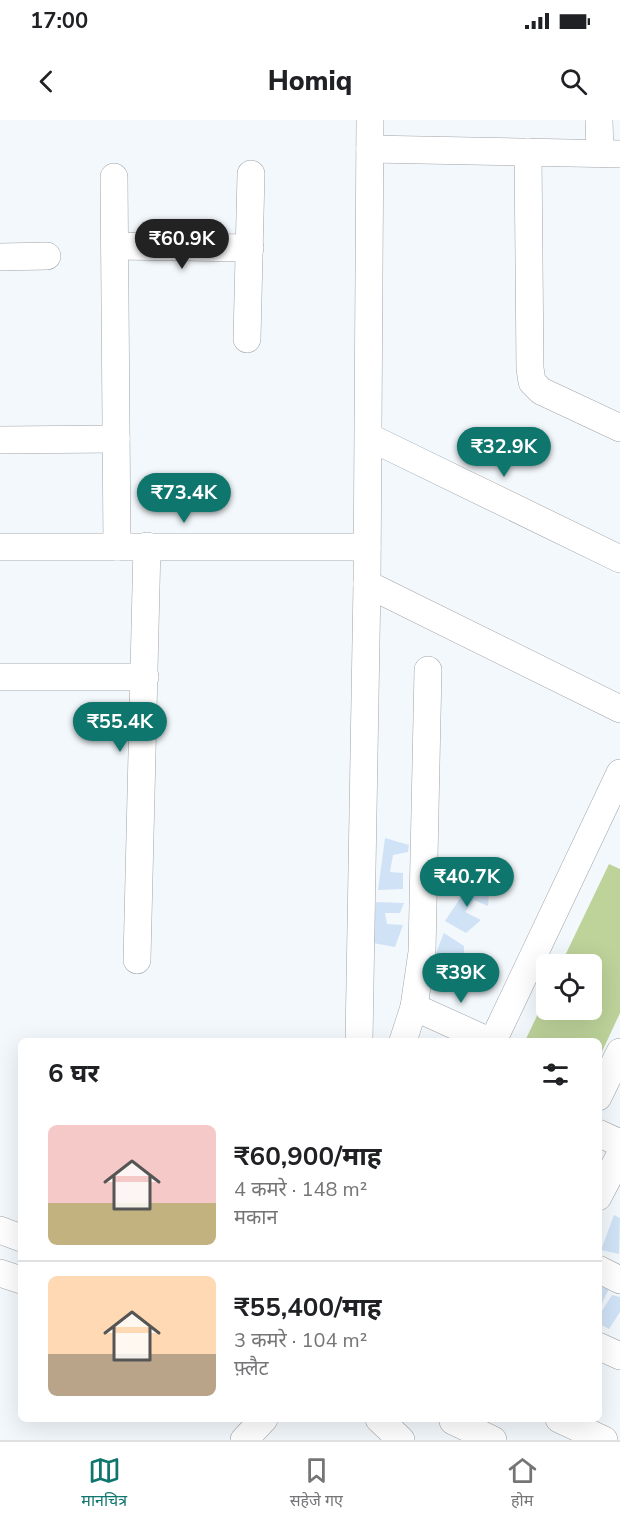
<!DOCTYPE html>
<html lang="hi">
<head>
<meta charset="utf-8">
<style>
  :root { --surface:#fff; --page:#f6f6f6; --text:#202124; --muted:#757577; --line:#e0e0e0; --accent:#0f766e }
  body { margin:0; font-family:"Nunito Sans","Noto Sans Devanagari",sans-serif; background:var(--page); color:var(--text); height:100vh; display:flex; flex-direction:column; font-size:22px; white-space:nowrap }
  * { box-sizing:border-box; margin:0 }
  p { font-size:20px; color:var(--muted) }
  .icon { flex:none; width:33px; height:33px; fill:none; stroke:currentColor; stroke-width:2; stroke-linecap:round; stroke-linejoin:round }
  .map { position:relative; flex:1; overflow:hidden }
  .drawer { position:absolute; left:18px; top:918px; width:584px; height:384px; display:flex; flex-direction:column; background:var(--surface); border-radius:9px; box-shadow:0 6px 24px #0002 }
  .drawer>* { flex:none }
  .controls { position:absolute; left:536px; top:834px; display:grid; gap:12px }
  .controls a { display:grid; place-items:center; width:66px; height:66px; border-radius:9px; background:var(--surface); box-shadow:0 6px 24px #0002; font-size:30px }
  .price { position:absolute; translate:-50% -51px; padding:0 14px; border-radius:21px; background:var(--accent); color:#fff; font-size:20px; line-height:39px; filter:drop-shadow(0 2px 3px #0008) }
  .price::after { content:''; position:absolute; left:50%; top:36px; width:18px; height:14px; margin-left:-9px; background:inherit; clip-path:polygon(0 0,100% 0,50% 100%) }
  .price.current { background:#222; color:#fff }
  ul { padding:0; list-style:none }
  li { display:flex; align-items:center; gap:18px; height:150px; padding:0 30px }
  li+li { border-top:2px solid var(--line) }
  li span { display:grid; place-items:center; flex:none; width:168px; height:120px; border-radius:9px; color:#555 }
  li>.icon { margin-inline-start:auto }
  span .icon { width:72px; height:72px; fill:#fffc; stroke-width:1 }
  li b { font-size:26px }
  h2 { display:flex; justify-content:space-between; align-items:center; height:72px; padding:0 30px; font-size:26px }
  .status { display:flex; justify-content:space-between; align-items:center; height:42px; padding:0 30px; background:var(--surface); direction:ltr }
  .status svg { height:16px; fill:currentColor }
  header { display:flex; justify-content:space-between; align-items:center; height:78px; padding:0 30px; background:var(--surface); font-size:27px; font-weight:800 }
  .dock { display:flex; justify-content:space-around; align-items:center; height:84px; border-top:2px solid var(--line); background:var(--surface); font-size:16px; color:var(--muted) }
  .dock a { display:grid; justify-items:center; gap:3px }
  .dock .current { color:var(--accent) }
  .map>svg:first-child { display:block }
  .green { fill:#bdd39a }
  .building { fill:#d0e3f6 }
  .lines { fill:none; stroke-linecap:round; stroke-linejoin:round }
  .minor-casing { stroke:#a0a4a8; stroke-width:28 }
  .minor { stroke:#fff; stroke-width:27 }
</style>
</head>
<body>
<div class="status"><b>17:00</b><svg viewBox="0 0 49 12"><path d="M0 12V9h3v3zM5 12V6h3v6zM10 12V3h3v9zM15 12V0h3v12zM26 1h20v11H26zM47 4h2v5h-2z"/></svg></div>
<header><svg class="icon" aria-label="back" viewBox="0 0 24 24"><path d="M15 5l-7 7 7 7"/></svg>Homiq<svg class="icon" aria-label="search" viewBox="0 0 24 24"><circle cx="10" cy="10" r="6"/><path d="M15 15l6 6"/></svg></header>
<div class="map">
<svg width="620" height="1320" viewBox="0 0 620 1320">
  <rect width="100%" height="100%" fill="#f3f8fc"/>
  <path class="green" d="M 609,744 L 620,749 L 620,893 L 599,938 L 598,921 L 525,921 L 546,877 L 546,890 L 591,890 L 591,844 L 561,844 Z"/>
  <g class="building">
    <path d="M 385,718 L 409,725 L 408,732 L 393,735 L 390,752 L 403,753 L 403,769 L 378,770 Z"/>
    <path d="M 471,762 L 489,774 L 488,786 L 474,780 L 465,792 L 481,800 L 466,813 L 445,801 Z"/>
    <path d="M 376,782 L 404,783 L 400,793 L 385,793 L 387,804 L 403,805 L 395,827 L 373,823 Z"/>
    <path d="M 444,813 L 464,826 L 464,838 L 449,833 L 443,848 L 457,852 L 440,865 L 428,852 Z"/>
    <path d="M 614,1095 L 620,1098 L 619,1134 L 601,1130 Z"/>
    <path d="M 598,1165 L 609,1169 L 598,1191 Z"/>
    <path d="M 612,1175 L 620,1177 L 620,1192 L 609,1209 L 598,1203 L 598,1197 Z"/>
  </g>
  <g class="lines">
    <g class="minor-casing">
      <g id="minor">
        <path d="M 370,0 L 367,464 L 620,589"/>
        <path d="M 599,0 L 600,33"/>
        <path d="M 370,29 L 620,34"/>
        <path d="M 528,32 L 530,248 L 532,262 L 541,271 L 620,308"/>
        <path d="M 114,57 L 117,427"/>
        <path d="M 115,126 L 250,128"/>
        <path d="M 0,137 L 47,136"/>
        <path d="M 247,219 L 251,54"/>
        <path d="M 369,317 L 620,439"/>
        <path d="M 0,320 L 116,319"/>
        <path d="M 0,427 L 367,427"/>
        <path d="M 0,557 L 145,557"/>
        <path d="M 137,840 L 147,426"/>
        <path d="M 414,887 L 489,921"/>
        <path d="M 359,921 L 367,464"/>
        <path d="M 403,921 L 414,887 L 422,832 L 428,550"/>
        <path d="M 493,921 L 620,653"/>
        <path d="M 598,977 L 620,932"/>
        <path d="M 598,1013 L 620,1023"/>
        <path d="M 598,1077 L 620,1035"/>
        <path d="M 0,1110 L 21,1118"/>
        <path d="M 598,1149 L 620,1160"/>
        <path d="M 0,1153 L 21,1160"/>
        <path d="M 598,1226 L 620,1236"/>
        <path d="M 379,1299 L 401,1320"/>
        <path d="M 559,1299 L 604,1320"/>
        <path d="M 453,1301 L 493,1320"/>
        <path d="M 244,1320 L 264,1299"/>
      </g>
    </g>
    <use href="#minor" class="minor"/>
  </g>
</svg>
<div class="controls">
<a><svg class="icon" aria-label="locate" viewBox="0 0 24 24"><circle cx="12" cy="12" r="6"/><path d="M12 2v4M12 18v4M2 12h4M18 12h4"/></svg></a>
</div>
<b class="price current" style="left:182px;top:150px">₹60.9K</b>
<b class="price" style="left:504px;top:358px">₹32.9K</b>
<b class="price" style="left:184px;top:404px">₹73.4K</b>
<b class="price" style="left:120px;top:633px">₹55.4K</b>
<b class="price" style="left:467px;top:788px">₹40.7K</b>
<b class="price" style="left:461px;top:884px">₹39K</b>
<section class="drawer">
<h2>6 घर<svg class="icon" aria-label="filters" viewBox="0 0 24 24"><path d="M4 7h16M4 17h16"/><circle cx="9" cy="7" r="2"/><circle cx="15" cy="17" r="2"/></svg></h2>
<ul>
<li><span style="background:linear-gradient(#f6c9c9 65%,#c2b280 0)"><svg class="icon" aria-label="home" viewBox="0 0 24 24"><path d="M3 11l9-7 9 7M6 9v11h12V9"/></svg></span><div><b>₹60,900/माह</b><p>4 कमरे · 148 m²</p><p>मकान</p></div></li>
<li><span style="background:linear-gradient(#ffd9b3 65%,#b9a48a 0)"><svg class="icon" aria-label="home" viewBox="0 0 24 24"><path d="M3 11l9-7 9 7M6 9v11h12V9"/></svg></span><div><b>₹55,400/माह</b><p>3 कमरे · 104 m²</p><p>फ़्लैट</p></div></li>
</ul>
</section>
</div>
<nav class="dock">
<a class="current"><svg class="icon" aria-label="map" viewBox="0 0 24 24"><path d="M3 6l6-2 6 2 6-2v14l-6 2-6-2-6 2zM9 4v14M15 6v14"/></svg>मानचित्र</a>
<a><svg class="icon" aria-label="saved" viewBox="0 0 24 24"><path d="M7 4h10v16l-5-4-5 4z"/></svg>सहेजे गए</a>
<a><svg class="icon" aria-label="home" viewBox="0 0 24 24"><path d="M3 11l9-7 9 7M6 9v11h12V9"/></svg>होम</a>
</nav>
</body>
</html>
